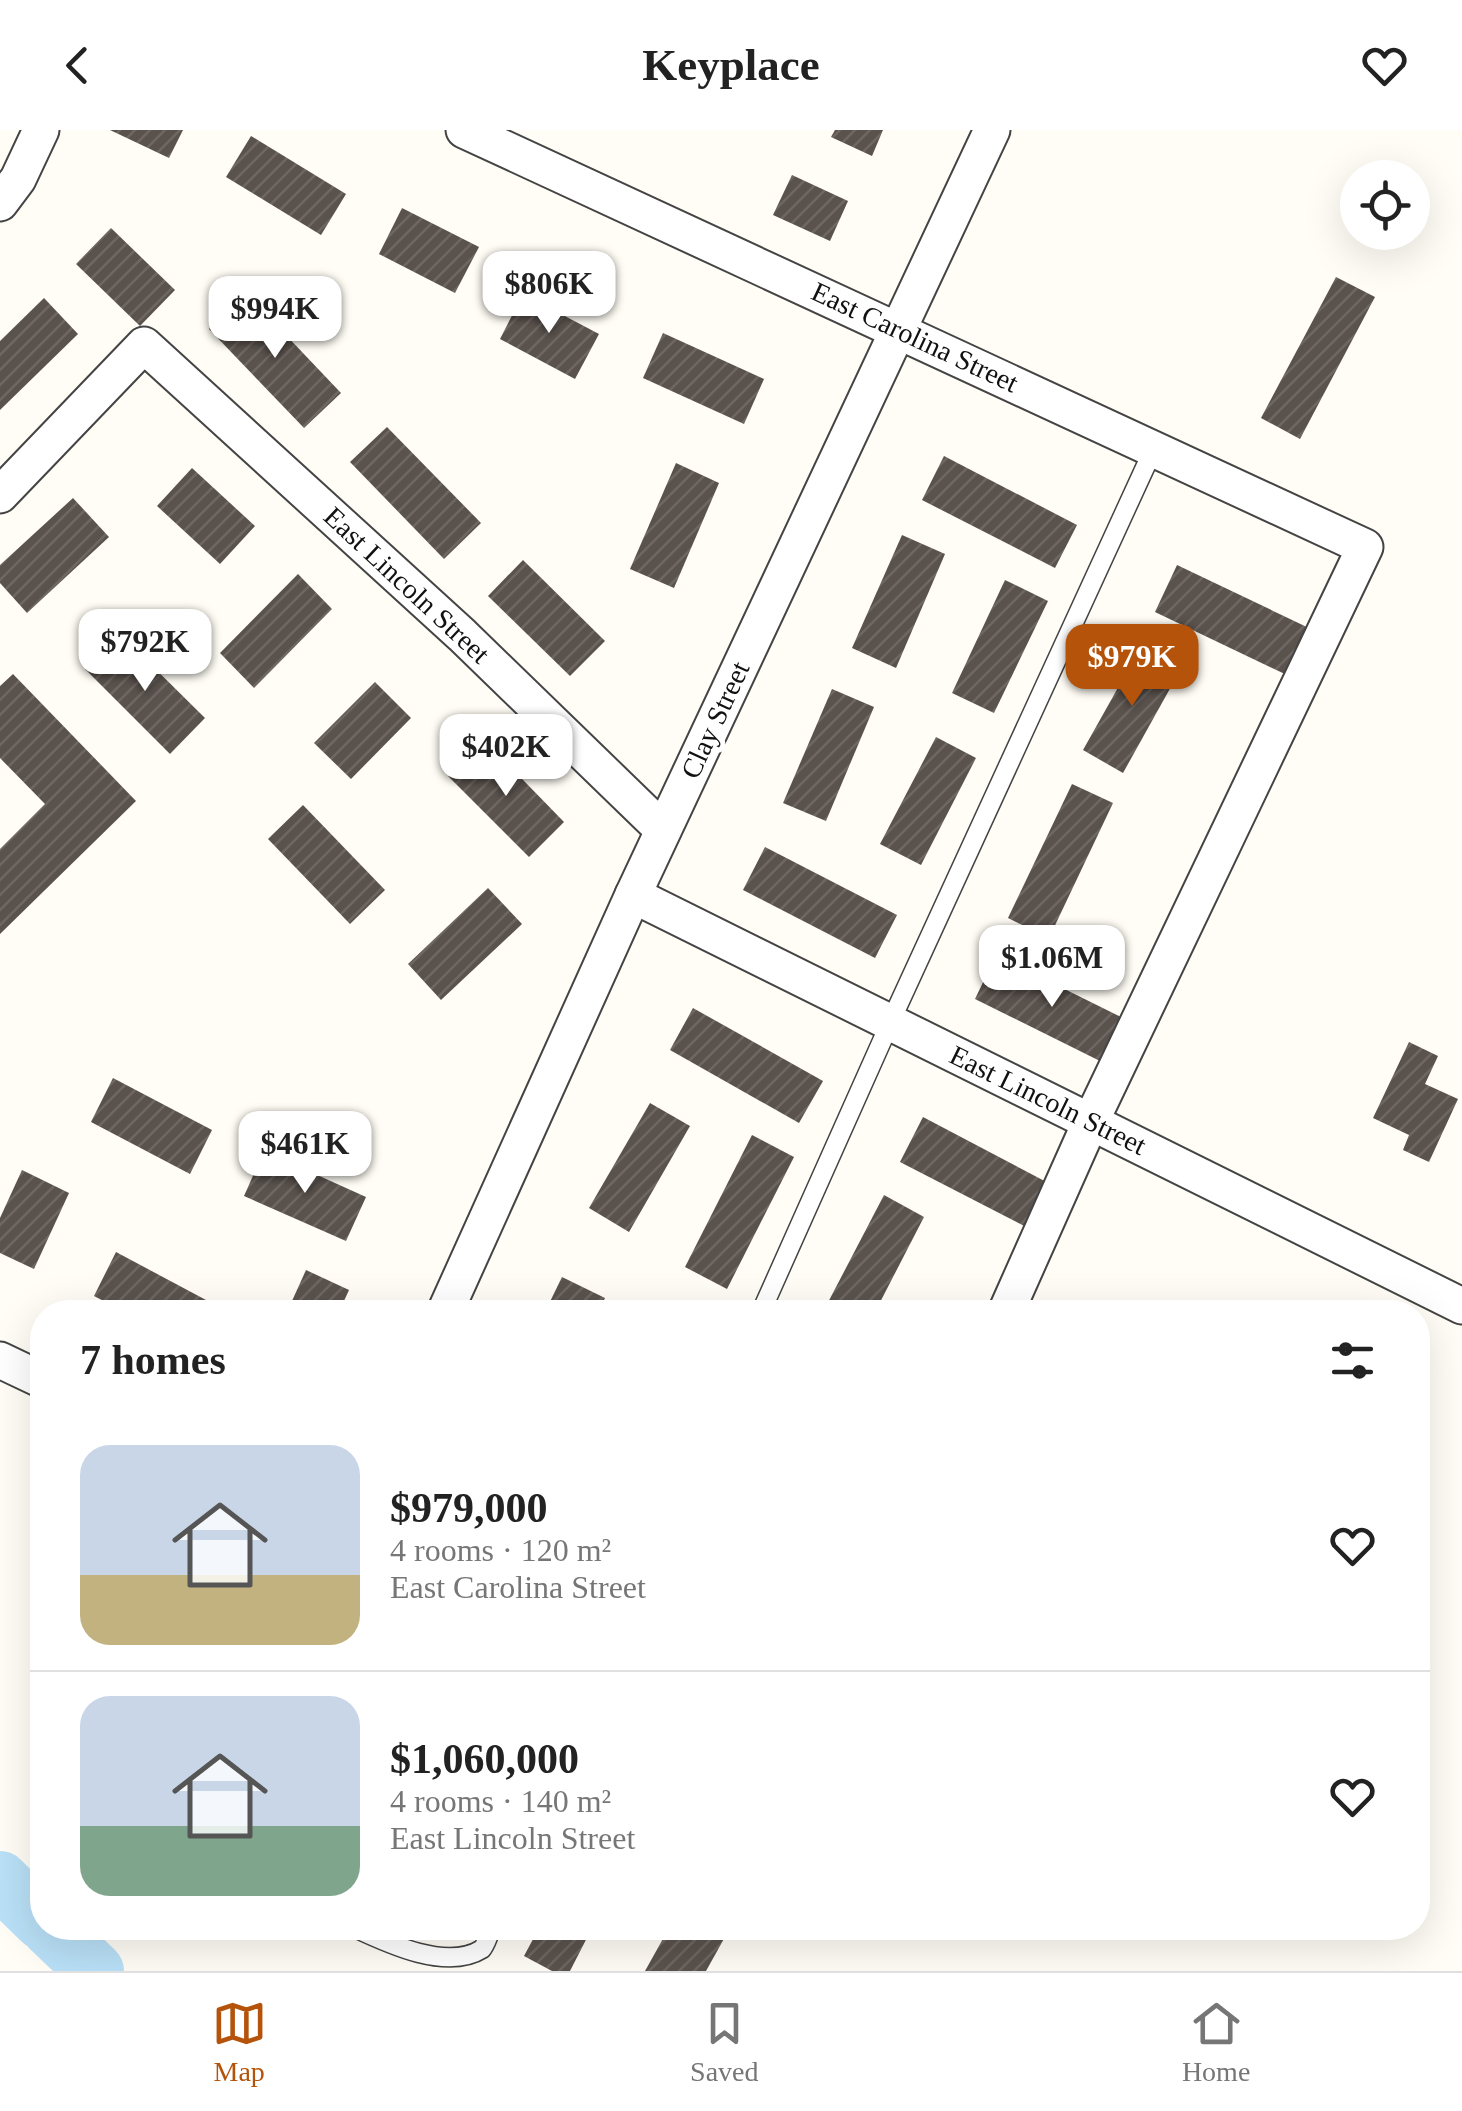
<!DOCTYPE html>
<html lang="en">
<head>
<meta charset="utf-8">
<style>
  :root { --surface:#fff; --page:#f6f6f6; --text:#222; --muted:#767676; --line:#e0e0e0; --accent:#b45309 }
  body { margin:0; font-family:"Times New Roman",serif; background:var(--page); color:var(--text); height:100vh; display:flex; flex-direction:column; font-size:38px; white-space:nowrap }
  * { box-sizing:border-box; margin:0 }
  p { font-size:32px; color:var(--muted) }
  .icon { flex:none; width:55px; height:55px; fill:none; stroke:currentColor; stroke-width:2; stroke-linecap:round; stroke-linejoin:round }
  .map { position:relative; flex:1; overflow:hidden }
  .details { position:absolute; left:30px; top:1170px; width:1400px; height:640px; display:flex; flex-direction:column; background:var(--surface); border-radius:40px; box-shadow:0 10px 40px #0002 }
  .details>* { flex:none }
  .tools { position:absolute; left:1340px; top:30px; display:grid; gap:20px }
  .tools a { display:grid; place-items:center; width:90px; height:90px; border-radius:50%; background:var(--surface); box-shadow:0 10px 40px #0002; font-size:50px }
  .price { position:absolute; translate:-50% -85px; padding:0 22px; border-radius:20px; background:#fff; color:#222; font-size:32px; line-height:65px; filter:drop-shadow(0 2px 5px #0008) }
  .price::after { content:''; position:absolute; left:50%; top:60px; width:30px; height:22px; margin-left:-15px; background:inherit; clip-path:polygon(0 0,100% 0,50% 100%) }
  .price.selected { background:var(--accent); color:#fff }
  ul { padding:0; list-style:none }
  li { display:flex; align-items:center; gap:30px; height:250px; padding:0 50px }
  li+li { border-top:2px solid var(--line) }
  li span { display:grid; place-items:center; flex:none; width:280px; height:200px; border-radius:30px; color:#555 }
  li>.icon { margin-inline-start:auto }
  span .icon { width:120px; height:120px; fill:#fffc; stroke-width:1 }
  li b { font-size:42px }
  h2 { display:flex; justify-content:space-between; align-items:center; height:120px; padding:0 50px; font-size:42px }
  header { display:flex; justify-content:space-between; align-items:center; height:130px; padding:0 50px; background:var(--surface); font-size:45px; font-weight:700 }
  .tab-bar { display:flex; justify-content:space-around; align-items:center; height:140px; border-top:2px solid var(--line); background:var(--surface); font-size:28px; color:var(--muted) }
  .tab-bar a { display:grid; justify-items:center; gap:5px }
  .tab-bar .selected { color:var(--accent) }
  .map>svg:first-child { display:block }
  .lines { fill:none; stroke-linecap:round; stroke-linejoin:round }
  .river { stroke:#b9e0f7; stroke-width:58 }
  .building { fill:url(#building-hatch) }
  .service-casing { stroke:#444; stroke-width:21 }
  .minor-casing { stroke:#444; stroke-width:39 }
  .service { stroke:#fff; stroke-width:18 }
  .minor { stroke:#fff; stroke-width:35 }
  .labels { text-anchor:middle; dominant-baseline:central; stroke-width:10; stroke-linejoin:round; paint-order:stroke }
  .street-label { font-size:28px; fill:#111; stroke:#fff }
</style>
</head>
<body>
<header><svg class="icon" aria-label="back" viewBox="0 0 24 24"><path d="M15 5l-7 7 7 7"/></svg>Keyplace<svg class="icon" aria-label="heart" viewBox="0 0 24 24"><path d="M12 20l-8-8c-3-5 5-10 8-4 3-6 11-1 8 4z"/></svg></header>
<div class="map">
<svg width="1462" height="1841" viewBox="0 0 1462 1841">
  <defs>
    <pattern id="building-hatch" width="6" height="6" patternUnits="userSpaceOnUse" patternTransform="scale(2.5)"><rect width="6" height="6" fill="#5a524d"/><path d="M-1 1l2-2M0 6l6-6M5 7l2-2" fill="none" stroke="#6d6662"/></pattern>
  </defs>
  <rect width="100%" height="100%" fill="#fffdf5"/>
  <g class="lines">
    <g class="river">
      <path d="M 0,1750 L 42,1791"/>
      <path d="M 50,1798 L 95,1841"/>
    </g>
  </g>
  <g class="building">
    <path d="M 110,0 L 183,0 L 169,28 Z"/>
    <path d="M 835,0 L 883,0 L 872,26 L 831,7 Z"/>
    <path d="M 251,6 L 346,64 L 321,105 L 226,47 Z"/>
    <path d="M 792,45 L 848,71 L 830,111 L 773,85 Z"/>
    <path d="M 402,78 L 479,117 L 455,163 L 379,124 Z"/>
    <path d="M 111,98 L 175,160 L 140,196 L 76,134 Z"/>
    <path d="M 1336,147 L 1375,167 L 1300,309 L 1261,288 Z"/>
    <path d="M 246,163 L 341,263 L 304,298 L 209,199 Z"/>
    <path d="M 523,164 L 599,204 L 575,249 L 500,209 Z"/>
    <path d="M 44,168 L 78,204 L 0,280 L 0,211 Z"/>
    <path d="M 663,203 L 764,249 L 744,294 L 643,248 Z"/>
    <path d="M 387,297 L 481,393 L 444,429 L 350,332 Z"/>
    <path d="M 944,326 L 1077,395 L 1055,438 L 922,370 Z"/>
    <path d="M 676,333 L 719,353 L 674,458 L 630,439 Z"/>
    <path d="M 192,338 L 255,396 L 220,434 L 157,376 Z"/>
    <path d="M 73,368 L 109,407 L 27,483 L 0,453 L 0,435 Z"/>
    <path d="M 902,405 L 945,424 L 896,538 L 852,518 Z"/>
    <path d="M 523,430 L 605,511 L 570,546 L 488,466 Z"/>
    <path d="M 1177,435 L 1311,499 L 1289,546 L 1155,482 Z"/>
    <path d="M 298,444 L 332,479 L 254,558 L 220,523 Z"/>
    <path d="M 1005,450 L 1048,471 L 994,583 L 952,563 Z"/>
    <path d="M 120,504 L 205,588 L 170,624 L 85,539 Z"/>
    <path d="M 1142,515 L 1182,537 L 1123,643 L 1083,620 Z"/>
    <path d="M 13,544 L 136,671 L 0,804 L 0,719 L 45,674 L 0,628 L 0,556 Z"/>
    <path d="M 375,552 L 411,588 L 351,649 L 314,613 Z"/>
    <path d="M 832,559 L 874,577 L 826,691 L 783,673 Z"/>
    <path d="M 936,607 L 976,628 L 921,735 L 880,714 Z"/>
    <path d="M 484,610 L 564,692 L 529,727 L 448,646 Z"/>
    <path d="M 1072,654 L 1113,673 L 1049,808 L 1008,788 Z"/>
    <path d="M 303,675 L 385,760 L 350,794 L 268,709 Z"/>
    <path d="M 765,717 L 897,785 L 875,828 L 743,760 Z"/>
    <path d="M 488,758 L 522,794 L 441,870 L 408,834 Z"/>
    <path d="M 996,825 L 1129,891 L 1108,935 L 975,869 Z"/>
    <path d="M 693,878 L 823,951 L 799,993 L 670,920 Z"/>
    <path d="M 1409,912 L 1438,926 L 1425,954 L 1458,969 L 1429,1032 L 1403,1020 L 1409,1005 L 1373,988 Z"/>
    <path d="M 113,948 L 212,1000 L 190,1044 L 91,992 Z"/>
    <path d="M 650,973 L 690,996 L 629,1102 L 589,1078 Z"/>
    <path d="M 923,987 L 1054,1056 L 1032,1100 L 900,1032 Z"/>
    <path d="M 752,1005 L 794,1027 L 727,1159 L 685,1137 Z"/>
    <path d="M 264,1021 L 366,1067 L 346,1111 L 244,1066 Z"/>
    <path d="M 22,1040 L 69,1063 L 34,1139 L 0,1123 L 0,1088 Z"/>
    <path d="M 884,1065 L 924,1087 L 875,1182 L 823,1182 Z"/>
    <path d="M 116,1122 L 221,1178 L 218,1182 L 125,1182 L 94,1166 Z"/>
    <path d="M 306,1140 L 349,1160 L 339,1182 L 287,1182 Z"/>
    <path d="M 562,1147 L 605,1168 L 598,1182 L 545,1182 Z"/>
    <path d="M 539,1798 L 592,1798 L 570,1841 L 552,1841 L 524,1826 Z"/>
    <path d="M 669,1798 L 730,1798 L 706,1841 L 645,1841 Z"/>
  </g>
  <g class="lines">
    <g class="service-casing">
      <g id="service">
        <path d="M 761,1182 L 890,893 L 1154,318"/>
        <path d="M 355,1798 C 389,1814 447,1841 482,1819 C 486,1815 489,1803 492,1798"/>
      </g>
    </g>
    <g class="minor-casing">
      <g id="minor">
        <path d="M 464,0 L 1365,417 L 1091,991 L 1006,1182"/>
        <path d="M 0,73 L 18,49 L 41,0"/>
        <path d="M 0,365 L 144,215 L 462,505 L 663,700"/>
        <path d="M 633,765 L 1462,1176"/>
        <path d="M 445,1182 L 633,765 L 992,0"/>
        <path d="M 0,1230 L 42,1250"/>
      </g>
    </g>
    <use href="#service" class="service"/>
    <use href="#minor" class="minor"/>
  </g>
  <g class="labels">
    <g class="street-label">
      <text transform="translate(915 207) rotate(25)">East Carolina Street</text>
      <text transform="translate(407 455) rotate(43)">East Lincoln Street</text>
      <text transform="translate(715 590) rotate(-65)">Clay Street</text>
      <text transform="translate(1048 970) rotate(26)">East Lincoln Street</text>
    </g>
  </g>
</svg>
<div class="tools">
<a><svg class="icon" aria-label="locate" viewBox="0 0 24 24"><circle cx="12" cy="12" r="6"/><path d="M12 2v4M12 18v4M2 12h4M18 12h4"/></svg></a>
</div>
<b class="price" style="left:549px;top:206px">$806K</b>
<b class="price" style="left:275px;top:231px">$994K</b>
<b class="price" style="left:145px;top:564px">$792K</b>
<b class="price selected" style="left:1132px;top:579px">$979K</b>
<b class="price" style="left:506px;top:669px">$402K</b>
<b class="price" style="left:1052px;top:880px">$1.06M</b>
<b class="price" style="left:305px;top:1066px">$461K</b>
<section class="details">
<h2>7 homes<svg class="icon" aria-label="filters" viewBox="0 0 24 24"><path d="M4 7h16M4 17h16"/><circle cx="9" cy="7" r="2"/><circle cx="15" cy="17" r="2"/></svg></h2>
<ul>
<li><span style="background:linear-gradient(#c9d6e8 65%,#c2b280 0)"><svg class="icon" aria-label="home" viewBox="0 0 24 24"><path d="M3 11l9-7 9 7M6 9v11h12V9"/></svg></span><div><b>$979,000</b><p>4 rooms · 120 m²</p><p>East Carolina Street</p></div><svg class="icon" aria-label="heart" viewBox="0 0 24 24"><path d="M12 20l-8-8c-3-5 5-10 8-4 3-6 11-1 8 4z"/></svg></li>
<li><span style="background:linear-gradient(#c9d6e8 65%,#7fa58c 0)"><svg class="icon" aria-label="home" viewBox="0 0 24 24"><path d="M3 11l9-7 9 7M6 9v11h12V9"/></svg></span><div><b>$1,060,000</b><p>4 rooms · 140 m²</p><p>East Lincoln Street</p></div><svg class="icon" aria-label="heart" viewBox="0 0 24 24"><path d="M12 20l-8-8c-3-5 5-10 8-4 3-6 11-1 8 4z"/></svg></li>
</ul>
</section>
</div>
<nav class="tab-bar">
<a class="selected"><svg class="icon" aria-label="map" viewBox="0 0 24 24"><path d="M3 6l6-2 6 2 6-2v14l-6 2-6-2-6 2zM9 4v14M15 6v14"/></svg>Map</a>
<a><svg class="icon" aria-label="saved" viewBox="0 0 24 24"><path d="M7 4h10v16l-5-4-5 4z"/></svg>Saved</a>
<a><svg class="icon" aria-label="home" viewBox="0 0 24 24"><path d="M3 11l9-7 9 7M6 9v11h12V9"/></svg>Home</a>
</nav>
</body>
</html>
